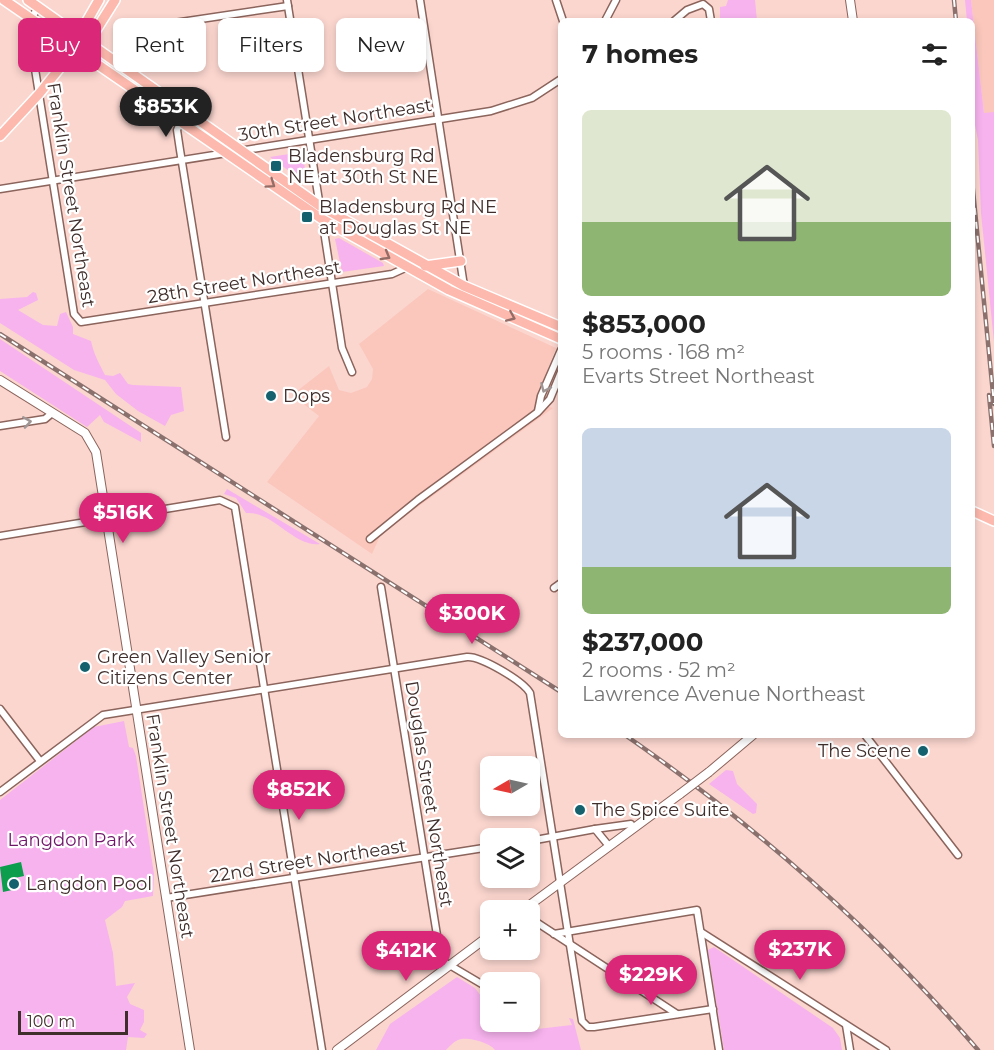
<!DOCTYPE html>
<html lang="en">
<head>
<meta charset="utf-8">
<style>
  :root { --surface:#fff; --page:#f2f2f2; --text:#222; --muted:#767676; --accent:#db2777 }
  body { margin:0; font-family:Montserrat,sans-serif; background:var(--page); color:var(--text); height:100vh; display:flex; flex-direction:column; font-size:22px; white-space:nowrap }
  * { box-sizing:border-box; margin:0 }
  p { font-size:20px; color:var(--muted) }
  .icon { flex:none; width:33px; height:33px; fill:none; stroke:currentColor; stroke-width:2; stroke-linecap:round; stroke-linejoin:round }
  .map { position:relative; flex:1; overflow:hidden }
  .sheet { position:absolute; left:558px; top:18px; width:417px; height:720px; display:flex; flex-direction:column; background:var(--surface); border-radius:9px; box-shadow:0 3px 9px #0003 }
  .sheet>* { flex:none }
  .top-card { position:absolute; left:18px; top:18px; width:450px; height:54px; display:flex; gap:12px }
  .needle { width:39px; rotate:261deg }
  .buttons { position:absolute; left:480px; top:756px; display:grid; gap:12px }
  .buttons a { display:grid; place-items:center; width:60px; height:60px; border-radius:9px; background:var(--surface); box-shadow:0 3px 9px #0003; font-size:30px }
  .scale { position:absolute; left:18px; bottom:15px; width:110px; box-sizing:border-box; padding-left:6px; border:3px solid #3f2e2b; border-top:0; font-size:16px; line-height:21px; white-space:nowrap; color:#3f2e2b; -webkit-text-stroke:4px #fff; paint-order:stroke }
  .price { position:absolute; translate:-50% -51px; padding:0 14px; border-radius:21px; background:var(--accent); color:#fff; font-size:20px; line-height:39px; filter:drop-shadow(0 2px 3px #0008) }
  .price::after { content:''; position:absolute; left:50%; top:36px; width:18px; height:14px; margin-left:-9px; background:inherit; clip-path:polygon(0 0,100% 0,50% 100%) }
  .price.on { background:#222; color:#fff }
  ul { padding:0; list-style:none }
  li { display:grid; align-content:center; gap:12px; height:318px; padding:0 24px }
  li span { display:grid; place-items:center; height:186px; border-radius:9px; color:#555 }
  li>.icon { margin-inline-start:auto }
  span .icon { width:108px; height:108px; fill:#fffc; stroke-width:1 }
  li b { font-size:26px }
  h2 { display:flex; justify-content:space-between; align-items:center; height:72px; padding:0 24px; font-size:26px }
  .chip { padding:0 21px; border-radius:9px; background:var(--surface); box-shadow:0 3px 9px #0003; font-size:21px; line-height:54px }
  .chip.on { background:var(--accent); color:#fff }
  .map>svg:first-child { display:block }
  .built { fill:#fbc7bc }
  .green { fill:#f7b3ee }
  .water { fill:#0c9d4d }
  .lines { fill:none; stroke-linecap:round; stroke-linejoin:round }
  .minor-casing { stroke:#8b645c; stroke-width:9 }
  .tertiary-casing { stroke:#8b645c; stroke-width:10 }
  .primary-casing { stroke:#fff; stroke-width:12 }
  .minor { stroke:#fff; stroke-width:6 }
  .tertiary { stroke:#fff; stroke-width:8 }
  .primary { stroke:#fdb9ad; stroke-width:9 }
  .rail-casing { stroke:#8a716d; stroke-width:4.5 }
  .rail { stroke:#fff; stroke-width:2; stroke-dasharray:7; stroke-linecap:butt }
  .tertiary-bridge-casing { stroke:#8b645c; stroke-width:10; stroke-linecap:butt }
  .tertiary-bridge { stroke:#fff; stroke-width:8 }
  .oneway { stroke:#946d66 }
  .oneway2 { stroke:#9f9695 }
  .poi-dot { fill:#15616d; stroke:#fff; stroke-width:2 }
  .labels { text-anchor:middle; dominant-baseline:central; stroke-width:4.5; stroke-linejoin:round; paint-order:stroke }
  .street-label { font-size:18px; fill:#3f2e2b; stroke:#fff }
  .poi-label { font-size:18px; fill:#3f2e2b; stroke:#fff; text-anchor:start }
  .park-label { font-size:18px; fill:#6f1669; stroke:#fff }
</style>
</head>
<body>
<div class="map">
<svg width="994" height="1050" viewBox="0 0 994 1050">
  <rect width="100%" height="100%" fill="#fbd6cf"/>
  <g class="built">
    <path d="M 971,0 L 994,0 L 994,112 L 987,114 L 984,113 Z"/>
    <path d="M 428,289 L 556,348 L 535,402 L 553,408 L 381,534 L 372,554 L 267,482 L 319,416 L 292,395 L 329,366 L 339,390 L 351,393 L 367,387 L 372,379 L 373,369 L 359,344 Z"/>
  </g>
  <g class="green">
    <path d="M 728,0 L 755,0 L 757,21 L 720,21 L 720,7 L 726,6 Z"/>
    <path d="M 965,0 L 971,0 L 984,113 L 994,112 L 994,342 L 981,213 L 978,140 L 972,110 L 972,21 L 967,21 Z"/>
    <path d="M 39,29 L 61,47 L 60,53 L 44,71 L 41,70 L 35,32 Z"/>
    <path d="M 302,152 L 307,179 L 304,182 L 270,157 Z"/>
    <path d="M 339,238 L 383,263 L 384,266 L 342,272 L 335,239 Z"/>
    <path d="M 33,292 L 36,293 L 38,300 L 18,310 L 43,325 L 57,326 L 60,314 L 66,312 L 73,327 L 73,334 L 91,341 C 94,355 99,363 105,375 L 113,376 L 120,373 L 128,384 L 133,385 L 181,387 L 184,411 L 171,415 L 165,426 L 138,411 L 116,394 L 105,380 L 74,370 L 0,323 L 0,299 L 27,297 Z"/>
    <path d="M 0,339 L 141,433 L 141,442 L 104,422 L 100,415 L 87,427 L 0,371 Z"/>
    <path d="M 227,489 L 320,544 C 293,547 274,511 246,513 L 236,498 L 224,494 Z"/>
    <path d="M 124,721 L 129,747 L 133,748 L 136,756 L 154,874 L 153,896 L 125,901 L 122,907 L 105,920 L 113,953 L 116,986 L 135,983 L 127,997 L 130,1004 L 144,1010 L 144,1022 L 140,1030 L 147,1034 L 144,1038 L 128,1037 L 126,1050 L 0,1050 L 0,800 L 94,727 Z"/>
    <path d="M 726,770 L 733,771 L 737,784 L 757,804 L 756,813 L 753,814 L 709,784 Z"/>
    <path d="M 714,947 L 833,1028 L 840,1038 L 842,1050 L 724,1050 L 708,950 Z"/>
    <path d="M 457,977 L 475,988 L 481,996 L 490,999 L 490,1022 L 530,1022 L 531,1012 L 537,1029 L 572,1025 L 569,1018 L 573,1019 L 581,1050 L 495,1050 C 490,1043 467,1036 458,1040 C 453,1042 449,1047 446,1050 L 376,1050 L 390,1024 Z"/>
  </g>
  <path class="water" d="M 21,862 L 24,876 L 10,879 L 12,890 L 3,892 L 0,867 Z"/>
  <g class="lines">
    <g class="minor-casing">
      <g id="minor">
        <path d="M 287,0 L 320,207"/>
        <path d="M 420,0 L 464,286"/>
        <path d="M 556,0 L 563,21"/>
        <path d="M 38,7 L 28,25 L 74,314 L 81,322 L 392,274 L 403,269 L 412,259"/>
        <path d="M 605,21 L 616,0"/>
        <path d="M 674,21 L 687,10 L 703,4 L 709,9 L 711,21"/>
        <path d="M 154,26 L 288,6"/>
        <path d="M 181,121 L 177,130 L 180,150 L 226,437"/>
        <path d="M 0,189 L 491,111 L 532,98 L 561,79"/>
        <path d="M 322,218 L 342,348 L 352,372"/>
        <path d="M 538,411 L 541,396 L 561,350"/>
        <path d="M 0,426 L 45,419 L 52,413"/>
        <path d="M 0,536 L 220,500 L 235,507 L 322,1050"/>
        <path d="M 370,539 L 418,500 L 538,412 L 550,399 L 561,372"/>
        <path d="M 381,587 L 441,960 L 490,989"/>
        <path d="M 554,588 L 561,583"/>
        <path d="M 0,709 L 40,761"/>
        <path d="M 865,735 L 958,855"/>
        <path d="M 0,792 L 103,715 L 467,657 C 481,656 523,681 530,693 L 582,1021 L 588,1027 L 594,1027 L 713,1009"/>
        <path d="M 595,829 L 631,824"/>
        <path d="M 530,841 L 595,829 L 609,846"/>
        <path d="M 166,898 L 490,847"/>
        <path d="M 530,918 L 677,1014"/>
        <path d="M 701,932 L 886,1050"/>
        <path d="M 554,934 L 697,910 L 719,1050"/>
        <path d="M 846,1025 L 850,1050"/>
      </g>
    </g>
    <g class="tertiary-casing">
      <g id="tertiary">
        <path d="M 850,0 L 853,21"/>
        <path d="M 0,380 L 85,433 L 96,452 L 190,1050"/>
        <path d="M 709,772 L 753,735"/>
        <path d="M 523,910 L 680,794"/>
        <path d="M 337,1050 L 490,935"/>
      </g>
    </g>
    <g class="primary-casing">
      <g id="primary">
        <path d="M 4,0 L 322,219 L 449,290 L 561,339"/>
        <path d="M 28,0 L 320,206 L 464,286 L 561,327"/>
        <path d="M 76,40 L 99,0"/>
        <path d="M 0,136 L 39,94 L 75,49 L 88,43 L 115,0"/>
        <path d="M 425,266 L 461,261"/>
        <path d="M 972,511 L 994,521"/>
      </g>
    </g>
    <use href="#minor" class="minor"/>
    <use href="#tertiary" class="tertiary"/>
    <use href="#primary" class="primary"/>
    <g class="rail-casing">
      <g id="rail">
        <path d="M 954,0 L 956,21"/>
        <path d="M 972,180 L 994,404"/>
        <path d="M 0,334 L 561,692"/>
        <path d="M 989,395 L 994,446"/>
        <path d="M 625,735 C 755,825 875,930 978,1050"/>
      </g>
    </g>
    <use href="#rail" class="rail"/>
    <g class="tertiary-bridge-casing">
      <path id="tertiary-bridge" d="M 680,794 L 709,772"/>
    </g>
    <use href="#tertiary-bridge" class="tertiary-bridge"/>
  </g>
  <defs><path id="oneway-chevron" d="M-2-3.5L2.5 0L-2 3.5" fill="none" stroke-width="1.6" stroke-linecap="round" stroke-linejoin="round" transform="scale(1.5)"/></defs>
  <g class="oneway">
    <use href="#oneway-chevron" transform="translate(271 184) rotate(35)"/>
    <use href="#oneway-chevron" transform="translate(386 256) rotate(30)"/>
    <use href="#oneway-chevron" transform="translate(511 317) rotate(23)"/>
  </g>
  <g class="oneway2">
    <use href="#oneway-chevron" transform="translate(545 388) rotate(114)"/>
    <use href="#oneway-chevron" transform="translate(27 422) rotate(-9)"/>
  </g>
  <g class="poi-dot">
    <rect x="270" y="160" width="12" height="12" rx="3"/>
    <rect x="301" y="211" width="12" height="12" rx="3"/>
    <circle cx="271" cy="396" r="6"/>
    <circle cx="85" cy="667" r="6"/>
    <circle cx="923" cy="751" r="6"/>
    <circle cx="580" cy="810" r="6"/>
    <circle cx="14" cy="884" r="6"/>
  </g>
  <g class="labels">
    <g class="street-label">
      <text transform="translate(335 120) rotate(-9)">30th Street Northeast</text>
      <text transform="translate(71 195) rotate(81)">Franklin Street Northeast</text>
      <text transform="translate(244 282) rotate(-9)">28th Street Northeast</text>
      <text transform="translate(429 794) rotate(81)">Douglas Street Northeast</text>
      <text transform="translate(170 826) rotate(81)">Franklin Street Northeast</text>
      <text transform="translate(308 861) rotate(-9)">22nd Street Northeast</text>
    </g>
    <g class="poi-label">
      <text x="288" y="156">Bladensburg Rd<tspan x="288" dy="21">NE at 30th St NE</tspan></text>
      <text x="319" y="207">Bladensburg Rd NE<tspan x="319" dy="21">at Douglas St NE</tspan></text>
      <text x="283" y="396">Dops</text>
      <text x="97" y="657">Green Valley Senior<tspan x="97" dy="21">Citizens Center</tspan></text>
      <text x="911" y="751" text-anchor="end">The Scene</text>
      <text x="592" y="810">The Spice Suite</text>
      <text x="26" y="884">Langdon Pool</text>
    </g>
    <g class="park-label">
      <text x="71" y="840">Langdon Park</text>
    </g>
  </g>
</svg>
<div class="buttons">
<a><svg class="needle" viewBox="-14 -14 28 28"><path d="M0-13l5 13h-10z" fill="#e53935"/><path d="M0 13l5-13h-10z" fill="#767676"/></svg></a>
<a><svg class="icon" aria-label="layers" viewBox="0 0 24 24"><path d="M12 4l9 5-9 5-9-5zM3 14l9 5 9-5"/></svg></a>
<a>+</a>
<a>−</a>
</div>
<div class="scale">100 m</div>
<b class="price on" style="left:166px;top:138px">$853K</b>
<b class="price" style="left:123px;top:544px">$516K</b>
<b class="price" style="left:472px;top:645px">$300K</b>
<b class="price" style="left:299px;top:821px">$852K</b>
<b class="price" style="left:800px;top:981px">$237K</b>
<b class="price" style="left:406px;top:982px">$412K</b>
<b class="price" style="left:651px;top:1006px">$229K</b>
<div class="top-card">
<a class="chip on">Buy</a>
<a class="chip">Rent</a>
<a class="chip">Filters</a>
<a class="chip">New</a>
</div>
<section class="sheet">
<h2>7 homes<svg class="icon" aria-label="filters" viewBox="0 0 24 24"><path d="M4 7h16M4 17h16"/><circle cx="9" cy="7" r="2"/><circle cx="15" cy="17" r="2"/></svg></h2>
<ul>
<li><span style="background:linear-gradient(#dfe7d0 60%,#8fb573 0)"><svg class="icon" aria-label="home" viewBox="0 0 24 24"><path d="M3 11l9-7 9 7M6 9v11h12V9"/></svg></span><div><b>$853,000</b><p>5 rooms · 168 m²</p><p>Evarts Street Northeast</p></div></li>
<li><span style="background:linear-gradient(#c9d6e8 75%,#8fb573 0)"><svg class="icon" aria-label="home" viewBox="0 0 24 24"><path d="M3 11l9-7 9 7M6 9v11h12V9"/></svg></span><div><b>$237,000</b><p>2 rooms · 52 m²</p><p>Lawrence Avenue Northeast</p></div></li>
</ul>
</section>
</div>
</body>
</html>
